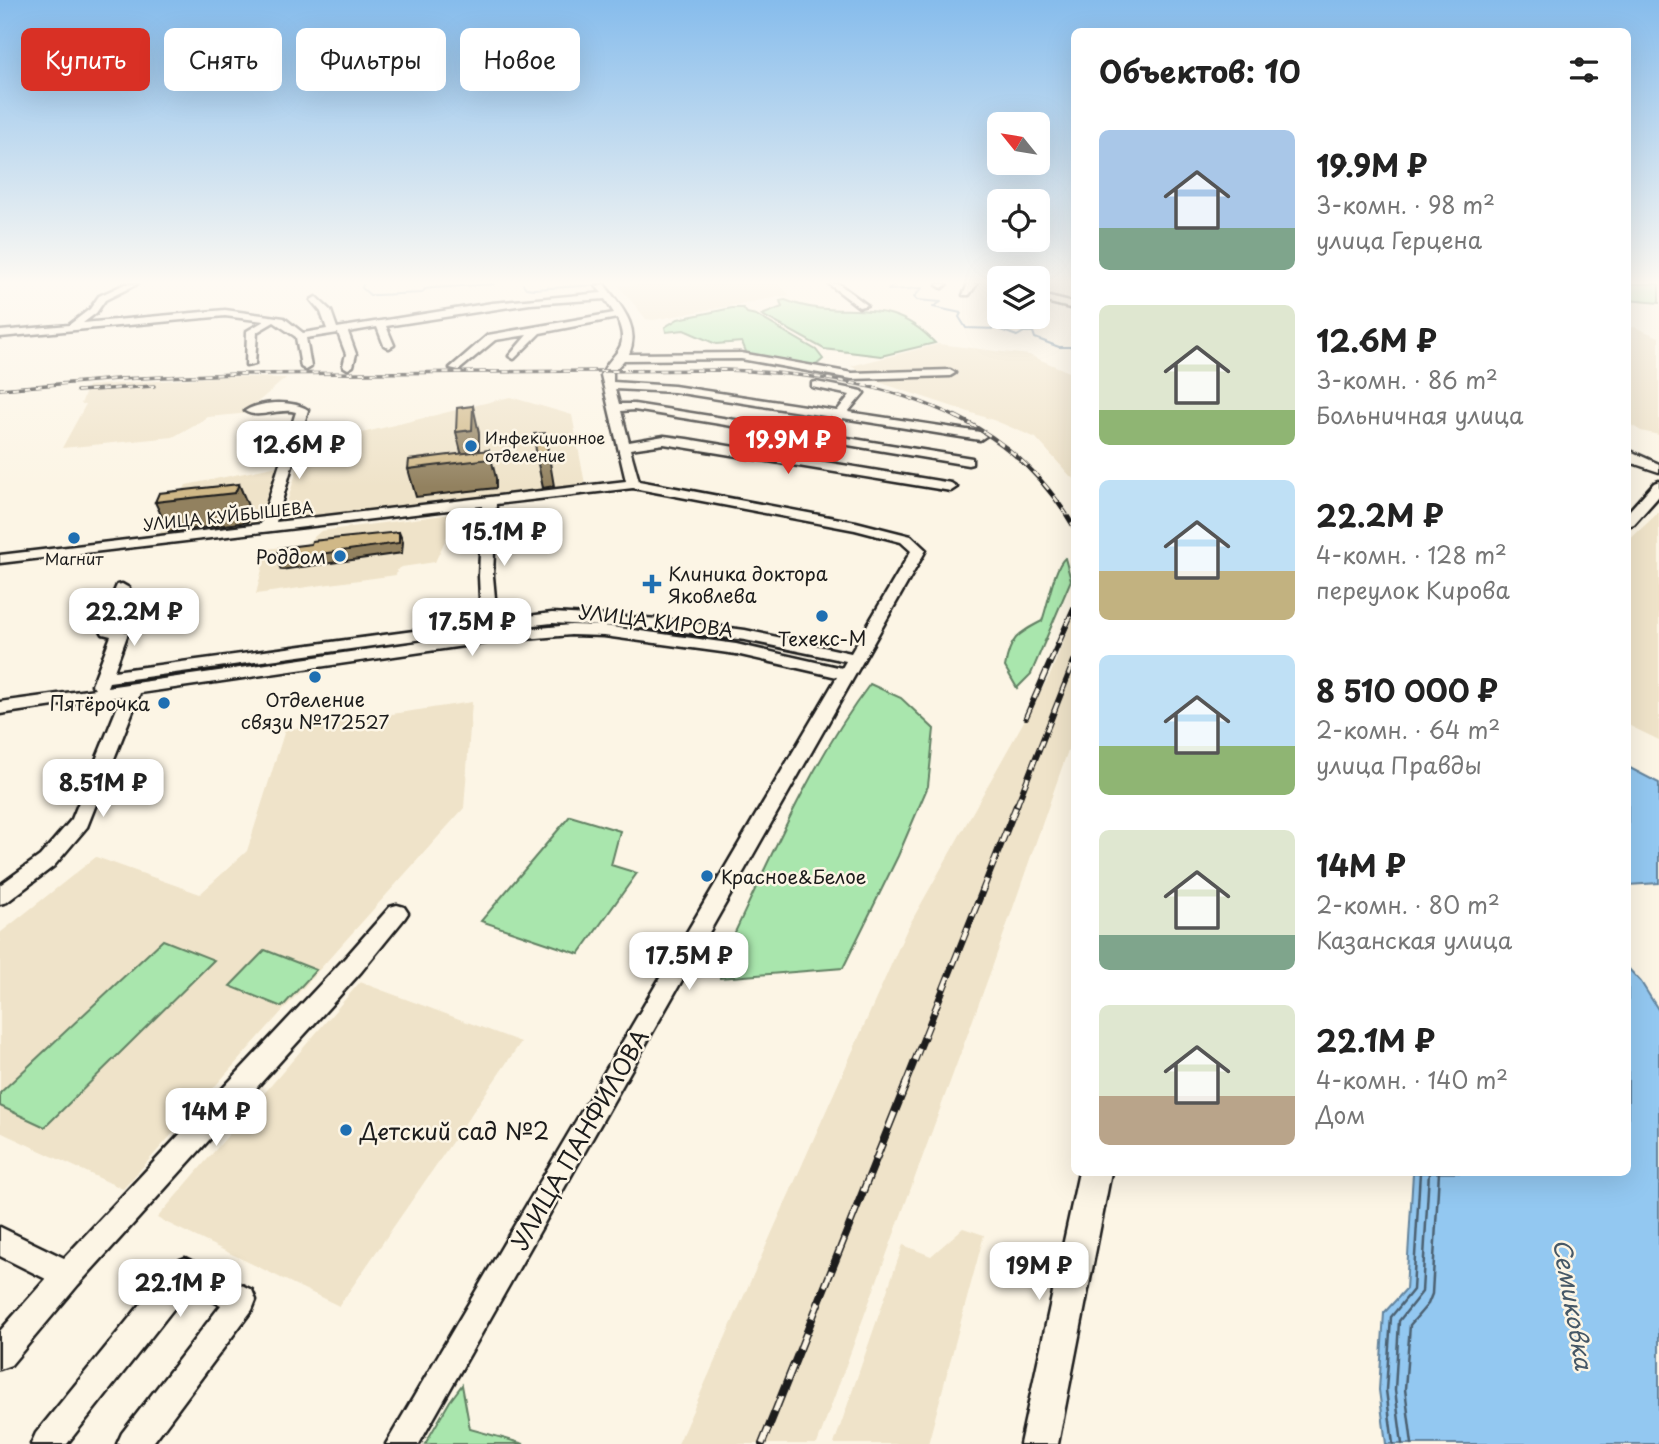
<!DOCTYPE html>
<html lang="ru">
<head>
<meta charset="utf-8">
<style>
  :root { --surface:#fff; --page:#f2f2f2; --text:#222; --muted:#767676; --accent:#d93025 }
  body { margin:0; font-family:"Playpen Sans",sans-serif; background:var(--page); color:var(--text); height:100vh; display:flex; flex-direction:column; font-size:26px; white-space:nowrap }
  * { box-sizing:border-box; margin:0 }
  p { font-size:23px; color:var(--muted) }
  .icon { flex:none; width:38px; height:38px; fill:none; stroke:currentColor; stroke-width:2; stroke-linecap:round; stroke-linejoin:round }
  .map { position:relative; flex:1; overflow:hidden }
  .panel { position:absolute; left:1071px; top:28px; width:560px; height:1148px; display:flex; flex-direction:column; background:var(--surface); border-radius:10px; box-shadow:0 7px 28px #0002 }
  .panel>* { flex:none }
  .hud { position:absolute; left:21px; top:28px; width:665px; height:63px; display:flex; gap:14px }
  .needle { width:46px; rotate:300deg }
  .fabs { position:absolute; left:987px; top:112px; display:grid; gap:14px }
  .fabs a { display:grid; place-items:center; width:63px; height:63px; border-radius:10px; background:var(--surface); box-shadow:0 7px 28px #0002; font-size:35px }
  .price { position:absolute; translate:-50% -60px; padding:0 16px; border-radius:14px; background:#fff; color:#222; font-size:23px; line-height:46px; filter:drop-shadow(0 2px 4px #0008) }
  .price::after { content:''; position:absolute; left:50%; top:42px; width:21px; height:16px; margin-left:-10px; background:inherit; clip-path:polygon(0 0,100% 0,50% 100%) }
  .price.current { background:var(--accent); color:#fff }
  ul { padding:0; list-style:none }
  li { display:flex; align-items:center; gap:21px; height:175px; padding:0 28px }
  li span { display:grid; place-items:center; flex:none; width:196px; height:140px; border-radius:10px; color:#555 }
  li>.icon { margin-inline-start:auto }
  span .icon { width:84px; height:84px; fill:#fffc; stroke-width:1 }
  li b { font-size:30px }
  h2 { display:flex; justify-content:space-between; align-items:center; height:84px; padding:0 28px; font-size:30px }
  .pill { padding:0 24px; border-radius:10px; background:var(--surface); box-shadow:0 7px 28px #0002; font-size:24px; line-height:63px }
  .pill.current { background:var(--accent); color:#fff }
  .map>svg:first-child { display:block }
  .built { fill:#efe3c9 }
  .green { fill:#a9e6ad; stroke:#628164; stroke-width:2 }
  .water { fill:#93c8f1; stroke:#63839c; stroke-width:2 }
  .lines { fill:none; stroke-linecap:round; stroke-linejoin:round }
  .shore { stroke:#4c6171; stroke-width:2.5 }
  .stream { stroke:#63839c; stroke-width:2 }
  .minor-casing { stroke:#1c1c1c; stroke-width:5 }
  .major-casing { stroke:#1c1c1c; stroke-width:5 }
  .minor { fill:#fcf5e5; fill-rule:evenodd }
  .major { fill:#fcf5e5; fill-rule:evenodd }
  .rail-far4-casing { stroke:#1c1c1c; stroke-width:3.5 }
  .rail-far3-casing { stroke:#1c1c1c; stroke-width:4.5 }
  .rail-far2-casing { stroke:#1c1c1c; stroke-width:6 }
  .rail-far1-casing { stroke:#1c1c1c; stroke-width:7 }
  .rail-casing { stroke:#1c1c1c; stroke-width:8 }
  .rail-far4 { stroke:#fcf5e5; stroke-width:2; stroke-dasharray:6; stroke-linecap:butt }
  .rail-far3 { stroke:#fcf5e5; stroke-width:2.5; stroke-dasharray:8; stroke-linecap:butt }
  .rail-far2 { stroke:#fcf5e5; stroke-width:3.5; stroke-dasharray:10; stroke-linecap:butt }
  .rail-far1 { stroke:#fcf5e5; stroke-width:4.5; stroke-dasharray:13; stroke-linecap:butt }
  .rail { stroke:#fcf5e5; stroke-width:5; stroke-dasharray:17; stroke-linecap:butt }
  .shaded-wall { fill:#92815e; stroke:#1c1c1c; stroke-width:2 }
  .building { fill:#d0b887; stroke:#1c1c1c; stroke-width:2 }
  .poi-dot { fill:#1f6fb2; stroke:#fcf5e5; stroke-width:2.5 }
  .labels { text-anchor:middle; dominant-baseline:central; stroke-width:5; stroke-linejoin:round; paint-order:stroke }
  .far-poi-label { font-size:16px; fill:#1c1c1c; stroke:#fcf5e5; text-anchor:start }
  .far-street-label { font-size:16px; fill:#1c1c1c; stroke:#fcf5e5 }
  .poi-label { font-size:19px; fill:#1c1c1c; stroke:#fcf5e5; text-anchor:end }
  .street-label { font-size:19px; fill:#1c1c1c; stroke:#fcf5e5 }
  .near-poi-label { font-size:23px; fill:#1c1c1c; stroke:#fcf5e5; text-anchor:start }
  .near-street-label { font-size:23px; fill:#1c1c1c; stroke:#fcf5e5 }
  .near-water-label { font-size:24px; font-style:italic; fill:#465867; stroke:#fcf5e5 }
</style>
</head>
<body>
<div class="map">
<svg width="1659" height="1444" viewBox="0 0 1659 1444">
  <rect width="100%" height="100%" fill="#fcf5e5"/>
  <filter id="ink" filterUnits="userSpaceOnUse"><feTurbulence type="fractalNoise" baseFrequency=".0143" numOctaves="2"/><feDisplacementMap in="SourceGraphic" scale="14" xChannelSelector="R" yChannelSelector="G"/><feConvolveMatrix kernelMatrix="1 2 1 2 8 2 1 2 1" color-interpolation-filters="sRGB"/></filter>
  <g filter="url(#ink)">
    <g class="built">
      <path d="M 779,284 L 790,295 L 653,320 L 646,319 L 618,285 Z"/>
      <path d="M 1634,327 L 1659,337 L 1659,435 L 1641,431 L 1628,423 L 1628,328 Z"/>
      <path d="M 939,344 L 1029,355 L 1074,374 L 1074,477 L 1073,479 L 1036,438 L 996,421 L 881,383 L 851,366 Z"/>
      <path d="M 226,376 L 286,378 L 253,406 L 250,413 L 208,417 L 173,437 L 62,448 L 86,404 L 81,404 L 88,386 Z"/>
      <path d="M 510,397 L 572,415 L 585,484 L 281,522 L 304,447 Z"/>
      <path d="M 278,466 L 260,524 L 160,534 L 186,485 Z"/>
      <path d="M 1659,512 L 1659,740 L 1628,725 L 1628,541 Z"/>
      <path d="M 452,514 L 449,532 L 435,562 L 402,567 L 397,570 L 396,575 L 256,594 L 267,549 L 306,544 L 321,531 Z"/>
      <path d="M 1074,614 L 1074,733 L 993,965 L 817,1444 L 678,1444 L 907,929 L 1051,673 Z"/>
      <path d="M 472,702 L 464,808 L 123,1189 L 0,1132 L 0,933 L 96,857 L 200,894 L 247,851 L 285,730 Z"/>
      <path d="M 360,982 L 521,1042 L 339,1306 L 157,1218 Z"/>
      <path d="M 963,1228 L 984,1235 L 928,1444 L 834,1444 L 903,1245 L 931,1256 Z"/>
    </g>
    <g class="green">
      <path d="M 1628,284 L 1659,284 L 1659,303 L 1628,300 Z"/>
      <path d="M 785,300 C 842,323 886,290 935,343 L 881,356 L 824,349 L 762,315 L 782,307 L 780,301 Z"/>
      <path d="M 732,308 L 743,308 L 747,313 L 756,315 L 816,350 L 823,359 L 814,367 L 772,361 L 747,354 L 742,342 L 716,344 L 684,330 L 666,332 L 665,327 L 678,319 Z"/>
      <path d="M 1065,558 L 1071,580 L 1031,674 L 1017,688 L 1005,667 C 1010,638 1017,634 1042,621 C 1048,605 1054,567 1065,558 Z"/>
      <path d="M 870,684 L 901,698 L 934,729 L 928,786 L 898,856 L 843,968 L 720,978 L 720,964 C 765,870 807,768 870,684 Z"/>
      <path d="M 570,816 L 620,831 L 611,865 L 637,873 L 579,954 L 481,921 Z"/>
      <path d="M 163,940 L 214,960 L 45,1127 L 0,1106 L 0,1093 Z"/>
      <path d="M 265,950 L 316,970 L 282,1007 L 230,986 Z"/>
      <path d="M 462,1385 L 470,1429 L 524,1444 L 425,1444 L 450,1401 Z"/>
    </g>
    <g class="water">
      <path d="M 1628,767 L 1659,783 L 1659,883 L 1628,885 Z"/>
      <path d="M 1628,968 L 1641,982 L 1659,1011 L 1659,1444 L 1386,1444 L 1379,1390 L 1384,1313 L 1406,1289 L 1413,1173 L 1628,1172 Z"/>
    </g>
    <g class="lines">
      <g class="shore">
        <path d="M 1393,1444 L 1386,1390 L 1391,1317 L 1413,1290 L 1420,1172"/>
        <path d="M 1402,1444 L 1395,1390 L 1399,1321 L 1422,1292 L 1429,1172"/>
        <path d="M 1412,1444 L 1405,1389 L 1410,1325 L 1428,1304 L 1432,1294 L 1439,1172"/>
      </g>
      <g class="stream">
        <path d="M 363,284 L 362,288 L 370,295 L 376,295 L 422,293 L 425,289 L 432,288 L 494,284"/>
        <path d="M 523,284 L 526,288 L 534,289 L 597,285"/>
        <path d="M 895,284 L 888,290 L 922,288 L 914,297 L 917,300 L 941,302 L 933,307 L 961,313 L 959,317 L 966,328 L 998,329 L 1017,336 L 1024,332 L 1033,332 L 1035,338 L 1059,347 L 1074,347"/>
      </g>
      <g class="minor-casing">
        <g id="minor">
          <path d="M 125,284 L 137,284 L 105,300 L 96,313 L 83,323 L 225,310 L 284,318 L 303,333 L 327,329 L 321,312 L 311,300 L 316,297 L 331,311 L 337,328 L 492,303 L 602,293 L 596,286 L 604,284 C 620,306 641,326 629,354 L 741,353 L 852,373 L 950,370 L 955,373 L 950,376 L 852,379 L 741,359 L 624,360 L 613,372 L 613,382 L 674,386 L 837,411 L 850,395 L 812,387 L 812,383 L 816,382 L 862,391 L 864,393 L 848,412 L 980,432 L 986,436 L 980,440 L 843,418 L 829,435 L 972,458 L 972,464 L 968,465 L 824,441 L 814,449 L 808,445 L 812,439 L 634,410 L 621,411 L 629,442 L 664,436 L 687,439 L 951,483 L 957,487 L 951,491 L 664,444 L 630,449 L 639,481 L 856,522 L 911,536 L 926,550 L 419,1444 L 386,1444 L 837,677 L 736,654 L 604,636 L 571,635 L 491,642 L 140,693 L 87,827 L 54,866 L 7,902 L 0,904 L 0,885 L 40,856 L 72,819 L 122,696 L 0,714 L 0,702 L 95,689 L 92,685 L 111,636 L 103,634 L 99,627 L 117,585 L 122,584 L 129,588 L 115,627 L 128,633 L 114,671 L 481,622 L 479,576 L 482,506 L 0,563 L 0,555 L 261,524 L 296,412 C 280,407 258,420 245,411 C 260,401 294,400 308,410 L 276,522 L 626,481 L 601,375 C 613,350 631,351 617,318 L 540,333 L 514,359 L 509,356 L 527,335 L 495,340 L 459,370 L 450,368 L 488,335 L 614,313 L 605,299 L 530,304 L 386,326 L 394,345 L 389,348 L 384,345 L 377,327 L 348,332 L 356,354 L 353,366 L 348,369 L 343,366 L 346,354 L 338,333 L 306,338 L 311,367 L 306,370 L 301,367 L 296,337 L 274,322 L 257,332 L 255,364 L 246,366 L 247,331 L 264,321 L 225,316 L 0,337 L 0,331 L 69,325 L 90,309 L 99,296 ZM 615,389 L 674,392 L 832,417 L 818,433 L 634,404 L 619,404 ZM 633,488 L 855,530 L 901,542 L 911,551 L 851,653 L 745,630 L 661,619 L 552,613 L 497,620 L 493,576 L 496,504 ZM 552,623 L 661,629 L 745,640 L 846,661 L 842,668 L 736,644 L 604,626 L 571,625 L 498,632 L 498,629 ZM 482,631 L 482,633 L 107,687 L 109,682 Z"/>
          <path d="M 829,284 L 839,284 L 867,305 L 859,307 Z"/>
          <path d="M 947,284 L 942,288 L 937,285 L 938,284 Z"/>
          <path d="M 968,284 L 977,284 L 969,295 L 963,295 Z"/>
          <path d="M 999,286 L 999,294 L 991,296 L 991,292 Z"/>
          <path d="M 1045,296 L 1074,303 L 1074,309 L 1042,301 L 1040,299 Z"/>
          <path d="M 1628,450 L 1659,464 L 1659,472 L 1629,462 Z"/>
          <path d="M 397,905 L 404,907 L 408,913 L 404,919 L 361,972 L 78,1285 L 11,1365 L 0,1369 L 0,1331 L 46,1279 L 0,1256 L 0,1227 L 64,1258 L 345,958 L 390,907 Z"/>
          <path d="M 185,1258 L 252,1290 L 256,1300 L 252,1310 L 152,1444 L 117,1444 L 122,1433 L 221,1305 L 189,1289 L 67,1444 L 31,1444 L 36,1433 L 175,1262 Z"/>
        </g>
      </g>
      <g class="major-casing">
        <g id="major">
          <path d="M 1659,481 L 1659,496 L 1634,524 L 1628,526 L 1628,512 L 1654,483 Z"/>
          <path d="M 1079,1172 L 1111,1172 L 1058,1444 L 1020,1444 Z"/>
        </g>
      </g>
      <use href="#minor" class="minor"/>
      <use href="#major" class="major"/>
      <g class="rail-far4-casing">
        <g id="rail-far4">
          <path d="M 0,389 L 117,379 L 235,374 L 725,370 C 806,373 885,382 958,418"/>
          <path d="M 77,391 L 154,386"/>
        </g>
      </g>
      <g class="rail-far3-casing">
        <path id="rail-far3" d="M 955,416 C 1007,441 1045,477 1074,527"/>
      </g>
      <g class="rail-far2-casing">
        <g id="rail-far2">
          <path d="M 1026,717 L 1074,608"/>
          <path d="M 1017,805 L 1074,661"/>
        </g>
      </g>
      <g class="rail-far1-casing">
        <path id="rail-far1" d="M 905,1085 L 1017,804"/>
      </g>
      <g class="rail-casing">
        <path id="rail" d="M 762,1444 L 906,1084"/>
      </g>
      <use href="#rail-far4" class="rail-far4"/>
      <use href="#rail-far3" class="rail-far3"/>
      <use href="#rail-far2" class="rail-far2"/>
      <use href="#rail-far1" class="rail-far1"/>
      <use href="#rail" class="rail"/>
    </g>
    <g class="shaded-wall">
      <path d="M 473,406 L 479,433 L 479,458 L 463,460 L 456,432 Z"/>
      <path d="M 545,433 L 554,486 L 543,488 L 537,459 Z"/>
      <path d="M 489,450 L 496,478 L 496,488 L 416,497 L 408,469 Z"/>
      <path d="M 239,484 L 251,513 L 248,522 L 169,532 L 155,502 Z"/>
      <path d="M 399,532 L 403,542 L 402,553 L 281,570 L 277,560 Z"/>
    </g>
    <g class="building">
      <path d="M 473,406 L 472,430 L 456,432 L 457,408 Z"/>
      <path d="M 545,433 L 549,458 L 537,459 L 534,434 Z"/>
      <path d="M 489,450 L 490,459 L 408,469 L 409,460 Z"/>
      <path d="M 239,484 L 235,493 L 155,502 L 159,493 Z"/>
      <path d="M 399,532 L 399,543 L 277,560 L 279,548 L 311,544 L 312,541 Z"/>
    </g>
  </g>
  <linearGradient id="sky" x2="0" y2="1"><stop stop-color="#86bcec"/><stop offset="0.58" stop-color="#fefaf3"/><stop offset="1" stop-color="#fefaf3" stop-opacity="0"/></linearGradient>
  <rect width="1659" height="487" fill="url(#sky)"/>
  <g class="poi-dot">
    <circle cx="471" cy="446" r="7"/>
    <circle cx="74" cy="538" r="7"/>
    <circle cx="340" cy="556" r="7"/>
    <path d="M648.5 573.5h7v7h7v7h-7v7h-7v-7h-7v-7h7z"/>
    <circle cx="822" cy="616" r="7"/>
    <circle cx="315" cy="677" r="7"/>
    <circle cx="164" cy="703" r="7"/>
    <circle cx="707" cy="876" r="7"/>
    <circle cx="346" cy="1130" r="7"/>
  </g>
  <g class="labels">
    <g class="far-poi-label">
      <text x="485" y="437">Инфекционное<tspan x="485" dy="18">отделение</tspan></text>
      <text x="74" y="558" text-anchor="middle">Магнит</text>
    </g>
    <g class="far-street-label">
      <text transform="translate(228 515) rotate(-6)">УЛИЦА КУЙБЫШЕВА</text>
    </g>
    <g class="poi-label">
      <text x="326" y="556">Роддом</text>
      <text x="668" y="573" text-anchor="start">Клиника доктора<tspan x="668" dy="22">Яковлева</tspan></text>
      <text x="822" y="638" text-anchor="middle">Техекс-М</text>
      <text x="315" y="699" text-anchor="middle">Отделение<tspan x="315" dy="22">связи №172527</tspan></text>
      <text x="150" y="703">Пятёрочка</text>
      <text x="721" y="876" text-anchor="start">Красное&amp;Белое</text>
    </g>
    <g class="street-label">
      <text transform="translate(656 620) rotate(7)">УЛИЦА КИРОВА</text>
    </g>
    <g class="near-poi-label">
      <text x="360" y="1130">Детский сад №2</text>
    </g>
    <g class="near-street-label">
      <text transform="translate(579 1139) rotate(-60)">УЛИЦА ПАНФИЛОВА</text>
    </g>
    <g class="near-water-label">
      <text transform="translate(1574 1304) rotate(80)">Семиковка</text>
    </g>
  </g>
</svg>
<div class="fabs">
<a><svg class="needle" viewBox="-14 -14 28 28"><path d="M0-13l5 13h-10z" fill="#e53935"/><path d="M0 13l5-13h-10z" fill="#767676"/></svg></a>
<a><svg class="icon" aria-label="locate" viewBox="0 0 24 24"><circle cx="12" cy="12" r="6"/><path d="M12 2v4M12 18v4M2 12h4M18 12h4"/></svg></a>
<a><svg class="icon" aria-label="layers" viewBox="0 0 24 24"><path d="M12 4l9 5-9 5-9-5zM3 14l9 5 9-5"/></svg></a>
</div>
<b class="price current" style="left:788px;top:476px">19.9M ₽</b>
<b class="price" style="left:299px;top:481px">12.6M ₽</b>
<b class="price" style="left:504px;top:568px">15.1M ₽</b>
<b class="price" style="left:134px;top:648px">22.2M ₽</b>
<b class="price" style="left:472px;top:658px">17.5M ₽</b>
<b class="price" style="left:103px;top:819px">8.51M ₽</b>
<b class="price" style="left:689px;top:992px">17.5M ₽</b>
<b class="price" style="left:216px;top:1148px">14M ₽</b>
<b class="price" style="left:1039px;top:1302px">19M ₽</b>
<b class="price" style="left:180px;top:1319px">22.1M ₽</b>
<div class="hud">
<a class="pill current">Купить</a>
<a class="pill">Снять</a>
<a class="pill">Фильтры</a>
<a class="pill">Новое</a>
</div>
<section class="panel">
<h2>Объектов: 10<svg class="icon" aria-label="filters" viewBox="0 0 24 24"><path d="M4 7h16M4 17h16"/><circle cx="9" cy="7" r="2"/><circle cx="15" cy="17" r="2"/></svg></h2>
<ul>
<li><span style="background:linear-gradient(#a9c7e8 70%,#7fa58c 0)"><svg class="icon" aria-label="home" viewBox="0 0 24 24"><path d="M3 11l9-7 9 7M6 9v11h12V9"/></svg></span><div><b>19.9M ₽</b><p>3-комн. · 98 m²</p><p>улица Герцена</p></div></li>
<li><span style="background:linear-gradient(#dfe7d0 75%,#8fb573 0)"><svg class="icon" aria-label="home" viewBox="0 0 24 24"><path d="M3 11l9-7 9 7M6 9v11h12V9"/></svg></span><div><b>12.6M ₽</b><p>3-комн. · 86 m²</p><p>Больничная улица</p></div></li>
<li><span style="background:linear-gradient(#bfe0f5 65%,#c2b280 0)"><svg class="icon" aria-label="home" viewBox="0 0 24 24"><path d="M3 11l9-7 9 7M6 9v11h12V9"/></svg></span><div><b>22.2M ₽</b><p>4-комн. · 128 m²</p><p>переулок Кирова</p></div></li>
<li><span style="background:linear-gradient(#bfe0f5 65%,#8fb573 0)"><svg class="icon" aria-label="home" viewBox="0 0 24 24"><path d="M3 11l9-7 9 7M6 9v11h12V9"/></svg></span><div><b>8 510 000 ₽</b><p>2-комн. · 64 m²</p><p>улица Правды</p></div></li>
<li><span style="background:linear-gradient(#dfe7d0 75%,#7fa58c 0)"><svg class="icon" aria-label="home" viewBox="0 0 24 24"><path d="M3 11l9-7 9 7M6 9v11h12V9"/></svg></span><div><b>14M ₽</b><p>2-комн. · 80 m²</p><p>Казанская улица</p></div></li>
<li><span style="background:linear-gradient(#dfe7d0 65%,#b9a48a 0)"><svg class="icon" aria-label="home" viewBox="0 0 24 24"><path d="M3 11l9-7 9 7M6 9v11h12V9"/></svg></span><div><b>22.1M ₽</b><p>4-комн. · 140 m²</p><p>Дом</p></div></li>
</ul>
</section>
</div>
</body>
</html>
